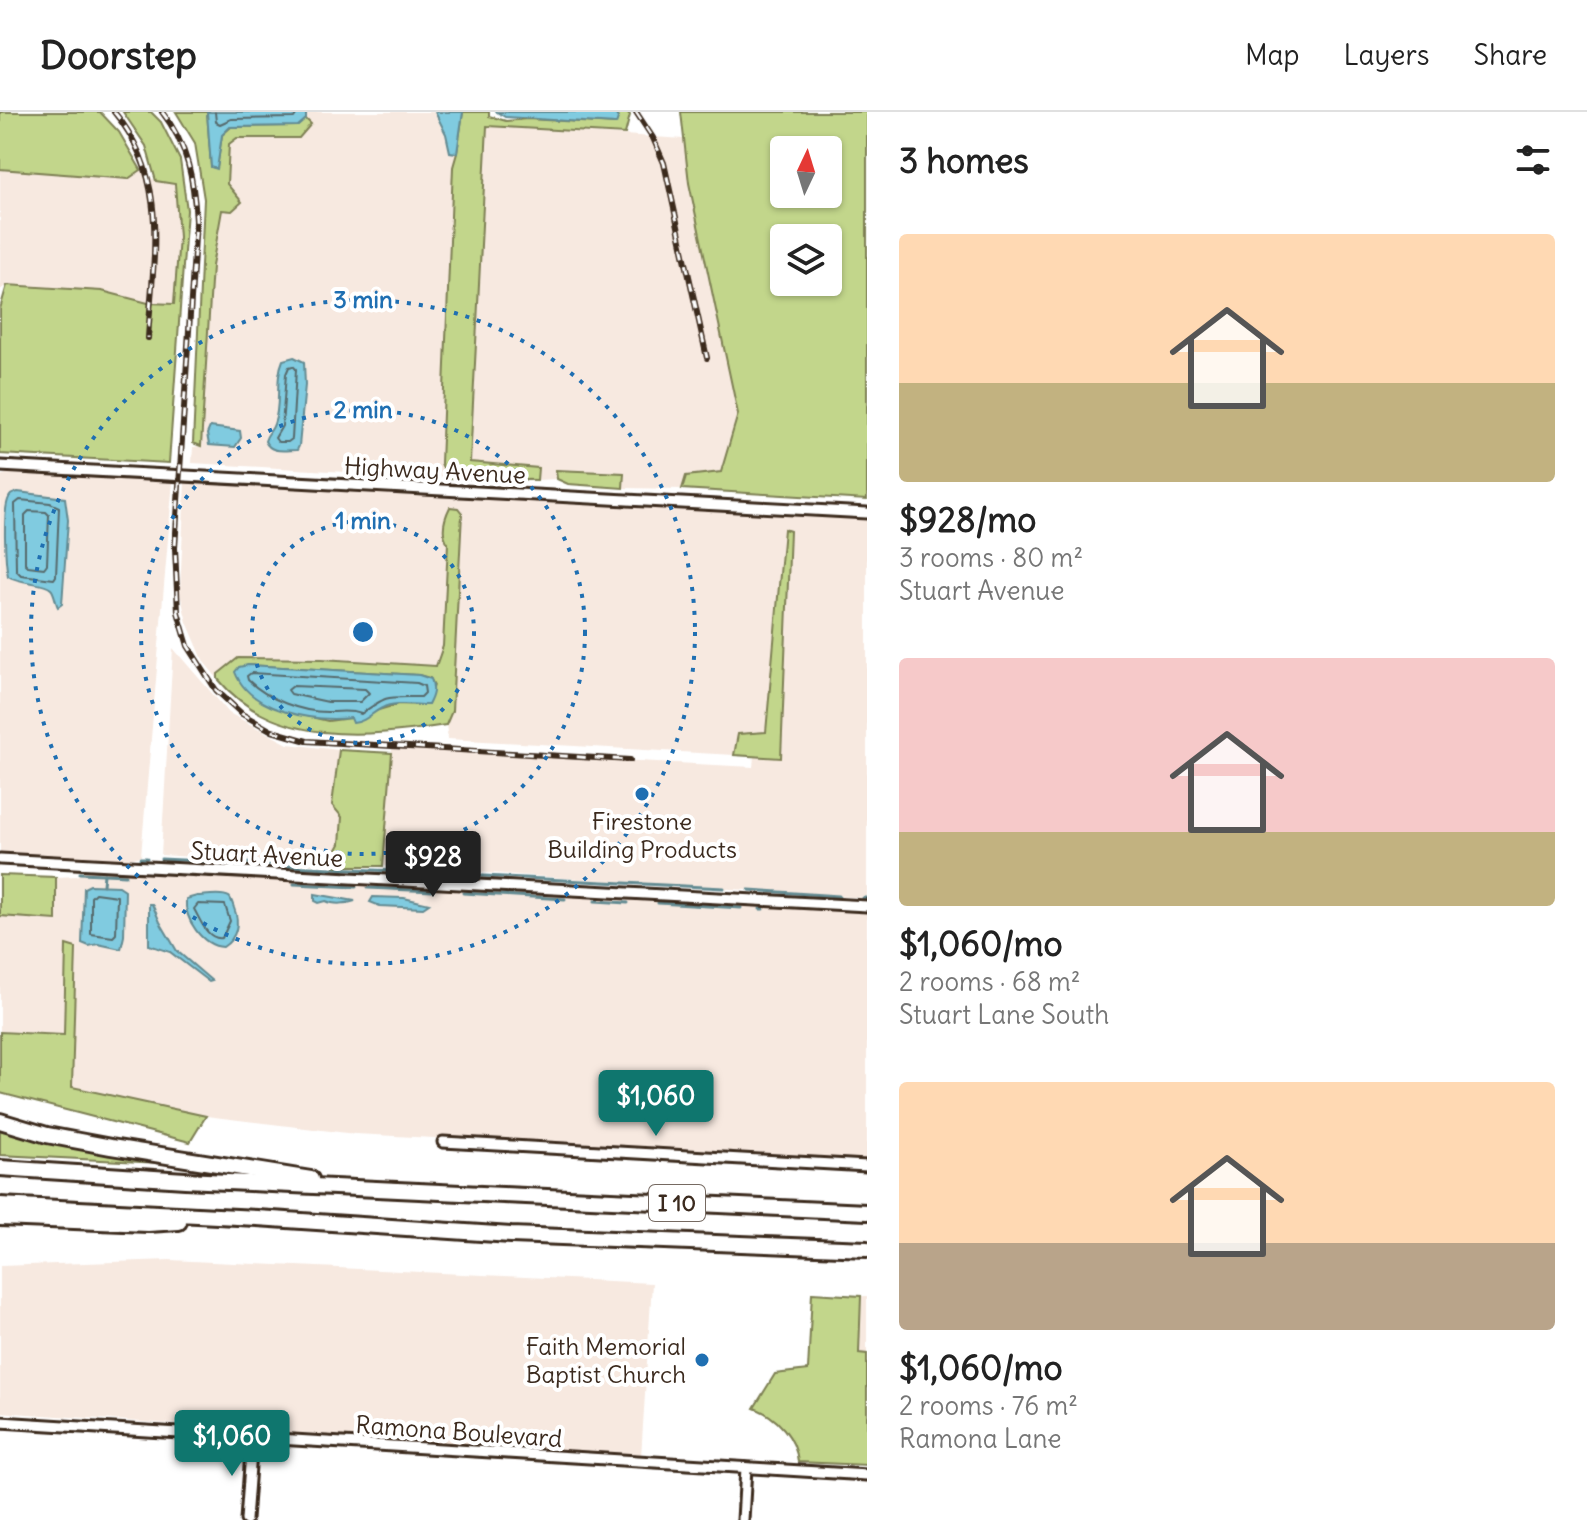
<!DOCTYPE html>
<html lang="en">
<head>
<meta charset="utf-8">
<style>
  :root { --surface:#fff; --page:#f6f6f6; --text:#222; --muted:#767676; --line:#e0e0e0; --accent:#0f766e }
  body { margin:0; font-family:Delius,sans-serif; background:var(--page); color:var(--text); height:100vh; display:flex; flex-direction:column; font-size:30px; white-space:nowrap }
  * { box-sizing:border-box; margin:0 }
  p { font-size:26px; color:var(--muted) }
  .icon { flex:none; width:44px; height:44px; fill:none; stroke:currentColor; stroke-width:2; stroke-linecap:round; stroke-linejoin:round }
  .map { position:relative; flex:1; overflow:hidden }
  .sheet { display:flex; flex-direction:column; background:var(--surface); width:720px }
  .sheet>* { flex:none }
  .needle { width:52px; rotate:4deg }
  .buttons { position:absolute; left:770px; top:24px; display:grid; gap:16px }
  .buttons a { display:grid; place-items:center; width:72px; height:72px; border-radius:8px; background:var(--surface); box-shadow:0 2px 6px #0004; font-size:40px }
  .price { position:absolute; translate:-50% -68px; padding:0 18px; border-radius:8px; background:var(--accent); color:#fff; font-size:26px; line-height:52px; filter:drop-shadow(0 2px 4px #0008) }
  .price::after { content:''; position:absolute; left:50%; top:48px; width:24px; height:18px; margin-left:-12px; background:inherit; clip-path:polygon(0 0,100% 0,50% 100%) }
  .price.on { background:#222; color:#fff }
  ul { padding:0; list-style:none }
  li { display:grid; align-content:center; gap:16px; height:424px; padding:0 32px }
  li span { display:grid; place-items:center; height:248px; border-radius:8px; color:#555 }
  li>.icon { margin-inline-start:auto }
  span .icon { width:144px; height:144px; fill:#fffc; stroke-width:1 }
  li b { font-size:34px }
  h2 { display:flex; justify-content:space-between; align-items:center; height:96px; padding:0 32px; font-size:34px }
  header { display:flex; align-items:center; gap:48px; box-sizing:border-box; height:112px; padding:0 40px; background:var(--surface); border-bottom:2px solid var(--line) }
  header strong { font-size:38px }
  nav { display:flex; gap:44px; margin-inline-start:auto; font-size:28px }
  main { display:flex; flex:1; min-height:0 }
  .map>svg:first-child { display:block }
  .built { fill:#f7e9e0 }
  .green { fill:#c2d68b; stroke:#7e8054; stroke-width:2; fill-rule:evenodd }
  .water { fill:#80cbe0; stroke:#648b92; stroke-width:2 }
  .lines { fill:none; stroke-linecap:round; stroke-linejoin:round }
  .shore { stroke:#576a6c; stroke-width:2 }
  .stream { stroke:#648b92; stroke-width:3 }
  .minor-casing { stroke:#3b2a1e; stroke-width:15 }
  .highway-casing { stroke:#3b2a1e; stroke-width:20 }
  .minor { stroke:#fff; stroke-width:9 }
  .highway { stroke:#fff; stroke-width:14 }
  .rail-casing { stroke:#3b2a1e; stroke-width:6 }
  .rail { stroke:#fff; stroke-width:3; stroke-dasharray:9; stroke-linecap:butt }
  .ring { fill:none; stroke:#1f6fb2; stroke-width:4; stroke-dasharray:4 8 }
  .poi-dot { fill:#1f6fb2; stroke:#fff; stroke-width:3 }
  .labels { text-anchor:middle; dominant-baseline:central; stroke-width:8; stroke-linejoin:round; paint-order:stroke }
  .shield { fill:#fff; stroke:#766a62; stroke-width:2 }
  .shield-label { font-size:22px; font-weight:bold; fill:#3b2a1e }
  .street-label { font-size:24px; fill:#3b2a1e; stroke:#fff }
  .poi-label { font-size:24px; fill:#3b2a1e; stroke:#fff }
  .centre { fill:#1f6fb2; stroke:#fff; stroke-width:4 }
  .ring-label { font-size:24px; text-anchor:middle; font-weight:bold; fill:#1f6fb2; stroke:#fff; stroke-width:8; stroke-linejoin:round; paint-order:stroke }
</style>
</head>
<body>
<header>
<strong>Doorstep</strong>
<nav><a>Map</a><a>Layers</a><a>Share</a></nav>
</header>
<main>
<div class="map">
<svg width="867" height="1408" viewBox="0 0 867 1408">
  <rect width="100%" height="100%" fill="#fff"/>
  <filter id="ink" filterUnits="userSpaceOnUse"><feTurbulence type="fractalNoise" baseFrequency=".0125" numOctaves="2"/><feDisplacementMap in="SourceGraphic" scale="16" xChannelSelector="R" yChannelSelector="G"/><feConvolveMatrix kernelMatrix="1 2 1 2 8 2 1 2 1" color-interpolation-filters="sRGB"/></filter>
  <g filter="url(#ink)">
    <g class="built">
      <path d="M 306,0 L 435,0 L 446,22 L 450,40 L 457,41 L 453,55 L 441,351 L 447,366 L 192,351 L 193,335 L 201,334 L 212,154 L 222,98 L 232,99 L 227,72 L 229,32 L 237,26 L 299,26 L 311,12 L 306,7 Z"/>
      <path d="M 487,14 L 684,27 L 689,71 L 738,303 L 721,360 L 686,364 L 682,377 L 623,376 L 623,361 L 556,358 L 557,367 L 537,368 L 538,357 L 470,351 Z"/>
      <path d="M 0,57 L 128,67 L 141,58 L 156,69 L 175,72 L 179,125 L 174,193 L 148,191 L 102,179 L 7,173 L 0,178 Z"/>
      <path d="M 14,359 L 173,368 L 141,744 L 120,749 L 0,743 L 0,364 Z"/>
      <path d="M 185,370 L 867,406 L 867,786 L 383,754 L 392,636 L 753,655 L 754,644 L 781,646 L 784,418 L 766,620 L 738,622 L 734,643 L 448,627 L 446,613 L 452,599 L 462,402 L 443,424 L 448,431 L 443,534 L 436,554 L 322,547 L 218,561 L 218,567 L 204,550 L 187,510 L 180,481 Z"/>
      <path d="M 173,536 L 229,601 L 288,632 L 339,638 L 332,693 L 342,705 L 340,732 L 331,746 L 318,740 L 300,737 L 291,741 L 292,744 L 302,747 L 331,748 L 334,754 L 161,743 Z"/>
      <path d="M 83,757 L 867,799 L 867,1048 L 355,1022 L 206,1004 L 72,975 L 76,836 L 66,834 L 64,923 L 0,920 L 0,804 L 56,808 L 56,765 L 77,764 Z"/>
      <path d="M 170,1148 L 652,1171 L 641,1345 L 0,1300 L 0,1154 Z"/>
      <path d="M 861,1184 L 867,1184 L 867,1242 L 859,1242 Z"/>
    </g>
    <g class="green">
      <path d="M 0,0 L 100,0 L 119,20 L 141,58 L 128,67 L 0,57 Z"/>
      <path d="M 123,0 L 151,0 L 161,10 L 180,48 L 187,98 L 169,351 L 0,342 L 0,197 L 7,173 L 102,179 L 148,191 L 174,192 L 179,125 L 175,72 L 156,69 L 146,34 Z"/>
      <path d="M 176,0 L 207,0 L 211,55 L 217,56 L 222,23 L 231,15 L 297,14 L 306,7 L 311,12 L 299,26 L 237,26 L 229,32 L 227,72 L 242,90 L 232,99 L 222,98 L 212,154 L 201,334 L 193,331 L 204,87 L 195,31 Z"/>
      <path d="M 463,0 L 489,0 L 489,4 L 506,9 L 527,7 L 615,12 L 618,6 L 614,0 L 627,0 L 630,3 L 625,22 L 487,14 L 470,350 L 538,356 L 537,368 L 447,366 L 441,351 L 453,55 L 457,41 Z"/>
      <path d="M 681,0 L 867,0 L 867,388 L 682,377 L 686,364 L 721,360 L 738,302 L 689,71 ZM 784,38 L 828,38 L 828,82 L 784,82 ZM 784,126 L 828,126 L 828,170 L 784,170 Z"/>
      <path d="M 556,358 L 624,361 L 623,376 L 568,372 L 557,367 Z"/>
      <path d="M 450,395 L 458,396 L 462,401 L 452,599 L 446,613 C 367,625 274,635 218,567 L 218,562 L 238,546 L 322,547 L 436,554 L 443,534 L 448,431 C 440,420 444,407 450,395 ZM 248,553 L 419,563 L 430,566 L 434,573 L 428,593 L 399,592 L 351,606 L 328,609 L 285,599 L 260,588 Z"/>
      <path d="M 784,417 L 790,419 L 781,646 L 734,643 L 738,622 L 766,620 Z"/>
      <path d="M 339,638 L 392,641 L 383,754 L 334,754 L 331,748 L 340,732 L 342,705 L 332,693 Z"/>
      <path d="M 0,763 L 56,765 L 56,808 L 0,804 Z"/>
      <path d="M 66,833 L 76,836 L 72,975 L 206,1004 L 190,1030 L 0,981 L 0,920 L 64,923 Z"/>
      <path d="M 0,1016 L 161,1050 L 161,1051 L 0,1043 Z"/>
      <path d="M 812,1181 L 861,1184 L 859,1241 L 867,1242 L 867,1353 L 798,1350 C 796,1326 777,1304 754,1296 L 775,1262 L 808,1258 Z"/>
    </g>
    <g class="water">
      <path d="M 207,0 L 306,0 L 306,7 L 298,14 L 230,15 L 222,23 L 217,57 L 211,55 Z"/>
      <path d="M 435,0 L 463,0 L 457,41 L 450,40 L 446,22 Z"/>
      <path d="M 497,0 L 614,0 L 618,6 L 616,12 L 505,5 Z"/>
      <path d="M 294,245 L 304,250 L 305,273 L 299,334 L 297,338 C 284,338 271,342 265,329 C 267,321 272,319 274,312 C 282,292 274,269 283,248 Z"/>
      <path d="M 210,315 L 240,319 L 241,326 L 235,335 L 209,333 L 207,322 Z"/>
      <path d="M 18,380 L 65,386 L 68,408 L 62,492 L 58,495 C 55,490 55,481 51,477 C 45,470 20,472 8,464 C 5,449 3,402 8,388 C 10,382 12,382 18,380 Z"/>
      <path d="M 248,553 L 419,563 L 431,567 C 435,577 433,584 428,593 C 414,593 394,589 382,596 C 370,602 367,609 353,611 L 351,606 C 314,610 250,600 235,560 L 239,555 Z"/>
      <path d="M 300,737 L 318,740 L 331,748 L 292,744 L 293,739 Z"/>
      <path d="M 90,773 L 119,774 L 125,778 L 124,824 L 121,837 L 98,832 L 89,834 L 82,831 L 84,776 Z"/>
      <path d="M 315,782 L 355,789 C 346,792 334,793 326,789 L 319,791 L 315,789 Z"/>
      <path d="M 197,784 C 204,784 222,780 229,785 C 231,786 233,793 234,796 C 240,811 237,826 223,835 C 202,834 184,807 186,787 Z"/>
      <path d="M 373,785 L 404,786 L 429,792 L 423,796 L 380,794 L 370,790 Z"/>
      <path d="M 149,792 L 152,792 L 160,810 L 177,839 L 212,869 L 209,870 L 170,840 L 149,833 Z"/>
    </g>
    <g class="lines">
      <g class="shore">
        <path d="M 215,0 L 216,10 L 220,12 L 231,7 L 294,6 L 298,0"/>
        <path d="M 293,254 L 296,257 L 292,327 L 288,330 L 278,330 L 275,326 L 282,314 L 286,262 L 289,255 Z"/>
        <path d="M 20,388 L 50,391 L 59,395 L 56,464 L 54,467 L 21,463 L 16,458 L 15,392 Z"/>
        <path d="M 29,399 L 46,400 L 49,403 L 47,452 L 44,456 L 28,454 L 25,451 L 25,403 Z"/>
        <path d="M 251,561 L 417,571 L 424,574 L 425,581 L 421,585 C 387,585 389,582 361,602 C 350,598 342,600 330,600 C 302,601 267,587 248,568 L 247,564 Z"/>
        <path d="M 293,574 L 365,577 L 369,581 L 360,590 L 328,590 L 291,582 L 288,578 Z"/>
        <path d="M 95,781 L 117,784 L 116,822 L 113,825 L 91,822 L 91,785 Z"/>
        <path d="M 198,792 L 225,793 L 230,809 L 222,826 C 207,828 201,809 194,797 Z"/>
      </g>
      <g class="stream">
        <path d="M 140,746 L 147,746"/>
        <path d="M 161,747 L 225,750"/>
        <path d="M 246,751 L 269,752"/>
        <path d="M 288,754 L 395,759"/>
        <path d="M 80,761 L 126,763"/>
        <path d="M 423,761 L 724,776"/>
        <path d="M 294,772 L 356,775"/>
        <path d="M 103,773 L 104,762"/>
        <path d="M 368,776 L 433,779"/>
        <path d="M 749,778 L 839,784"/>
        <path d="M 463,781 L 565,787"/>
        <path d="M 863,786 L 867,786"/>
        <path d="M 595,789 L 628,791"/>
        <path d="M 658,791 L 741,796"/>
        <path d="M 760,797 L 763,797"/>
      </g>
      <g class="minor-casing">
        <g id="minor">
          <path d="M 0,354 L 867,401"/>
          <path d="M 0,747 L 867,794"/>
          <path d="M 443,1030 L 867,1054"/>
          <path d="M 0,1310 L 867,1363"/>
          <path d="M 246,1408 L 252,1327"/>
          <path d="M 743,1408 L 746,1356"/>
        </g>
      </g>
      <g class="highway-casing">
        <g id="highway">
          <path d="M 0,1009 L 47,1023 L 111,1035 L 311,1067"/>
          <path d="M 0,1056 L 185,1068 L 867,1100"/>
          <path d="M 0,1093 L 257,1106 L 511,1123 L 867,1137"/>
          <path d="M 0,1106 L 148,1112 L 179,1110"/>
        </g>
      </g>
      <use href="#minor" class="minor"/>
      <use href="#highway" class="highway"/>
      <g class="rail-casing">
        <g id="rail">
          <path d="M 114,0 C 170,67 153,145 148,226"/>
          <path d="M 162,0 C 188,33 194,69 196,109 L 175,436 L 178,500 L 188,534 L 216,578 L 242,602 L 272,619 L 307,629 L 630,648"/>
          <path d="M 636,0 L 653,26 L 664,51 L 707,246"/>
        </g>
      </g>
      <use href="#rail" class="rail"/>
    </g>
  </g>
  <g class="ring">
    <circle cx="363" cy="520" r="111"/>
    <circle cx="363" cy="520" r="222"/>
    <circle cx="363" cy="520" r="332"/>
  </g>
  <g class="poi-dot">
    <circle cx="642" cy="682" r="8"/>
    <circle cx="702" cy="1248" r="8"/>
  </g>
  <g class="labels">
    <rect class="shield" x="649" y="1073" width="56" height="36" rx="6"/>
    <g class="shield-label">
      <text x="677" y="1091">I 10</text>
    </g>
    <g class="street-label">
      <text transform="translate(435 358) rotate(3)">Highway Avenue</text>
      <text transform="translate(267 742) rotate(3)">Stuart Avenue</text>
      <text transform="translate(459 1319) rotate(4)">Ramona Boulevard</text>
    </g>
    <g class="poi-label">
      <text x="642" y="709">Firestone<tspan x="642" dy="28">Building Products</tspan></text>
      <text x="686" y="1234" text-anchor="end">Faith Memorial<tspan x="686" dy="28">Baptist Church</tspan></text>
    </g>
  </g>
  <circle cx="363" cy="520" r="12" class="centre"/>
  <g class="ring-label">
    <text x="363" y="196">3 min</text>
    <text x="363" y="306">2 min</text>
    <text x="363" y="417">1 min</text>
  </g>
</svg>
<div class="buttons">
<a><svg class="needle" viewBox="-14 -14 28 28"><path d="M0-13l5 13h-10z" fill="#e53935"/><path d="M0 13l5-13h-10z" fill="#767676"/></svg></a>
<a><svg class="icon" aria-label="layers" viewBox="0 0 24 24"><path d="M12 4l9 5-9 5-9-5zM3 14l9 5 9-5"/></svg></a>
</div>
<b class="price on" style="left:433px;top:787px">$928</b>
<b class="price" style="left:656px;top:1026px">$1,060</b>
<b class="price" style="left:232px;top:1366px">$1,060</b>
</div>
<section class="sheet">
<h2>3 homes<svg class="icon" aria-label="filters" viewBox="0 0 24 24"><path d="M4 7h16M4 17h16"/><circle cx="9" cy="7" r="2"/><circle cx="15" cy="17" r="2"/></svg></h2>
<ul>
<li><span style="background:linear-gradient(#ffd9b3 60%,#c2b280 0)"><svg class="icon" aria-label="home" viewBox="0 0 24 24"><path d="M3 11l9-7 9 7M6 9v11h12V9"/></svg></span><div><b>$928/mo</b><p>3 rooms · 80 m²</p><p>Stuart Avenue</p></div></li>
<li><span style="background:linear-gradient(#f6c9c9 70%,#c2b280 0)"><svg class="icon" aria-label="home" viewBox="0 0 24 24"><path d="M3 11l9-7 9 7M6 9v11h12V9"/></svg></span><div><b>$1,060/mo</b><p>2 rooms · 68 m²</p><p>Stuart Lane South</p></div></li>
<li><span style="background:linear-gradient(#ffd9b3 65%,#b9a48a 0)"><svg class="icon" aria-label="home" viewBox="0 0 24 24"><path d="M3 11l9-7 9 7M6 9v11h12V9"/></svg></span><div><b>$1,060/mo</b><p>2 rooms · 76 m²</p><p>Ramona Lane</p></div></li>
</ul>
</section>
</main>
</body>
</html>
